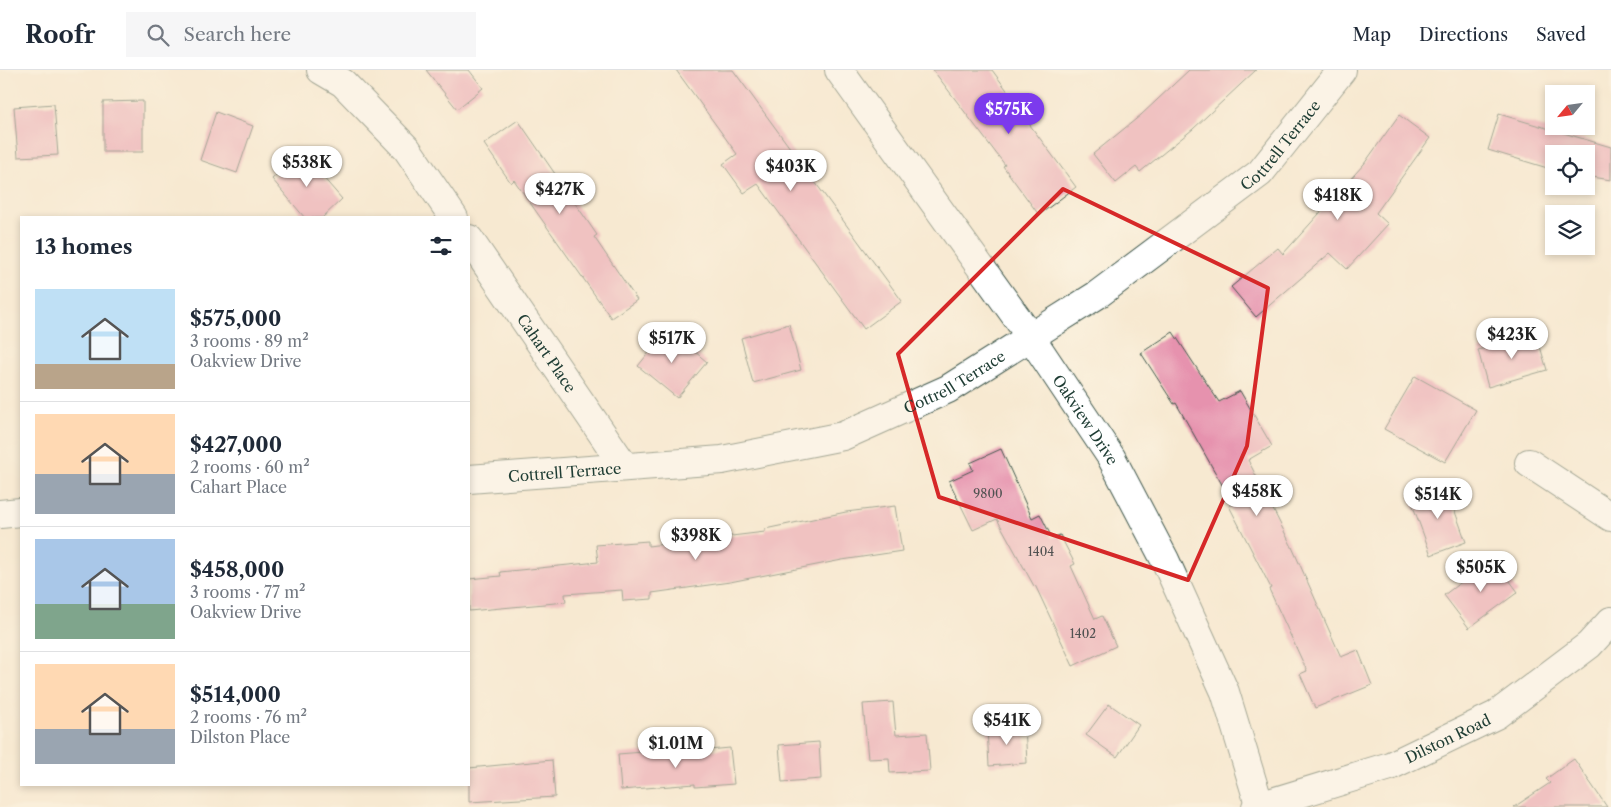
<!DOCTYPE html>
<html lang="en">
<head>
<meta charset="utf-8">
<style>
  :root { --surface:#fff; --page:#f6f6f7; --text:#1f2937; --muted:#747a83; --line:#e0e1e3; --accent:#7c3aed }
  body { margin:0; font-family:"Libre Caslon Text",serif; background:var(--page); color:var(--text); height:100vh; display:flex; flex-direction:column; font-size:19px; white-space:nowrap }
  * { box-sizing:border-box; margin:0 }
  p { font-size:16px; color:var(--muted) }
  .icon { flex:none; width:28px; height:28px; fill:none; stroke:currentColor; stroke-width:2; stroke-linecap:round; stroke-linejoin:round }
  .map { position:relative; flex:1; overflow:hidden }
  .sheet { position:absolute; left:20px; top:146px; width:450px; height:570px; display:flex; flex-direction:column; background:var(--surface); border-radius:0px; box-shadow:0 2px 8px #0003 }
  .sheet>* { flex:none }
  .needle { width:32px; rotate:241deg }
  .fabs { position:absolute; left:1545px; top:15px; display:grid; gap:10px }
  .fabs a { display:grid; place-items:center; width:50px; height:50px; border-radius:0px; background:var(--surface); box-shadow:0 2px 8px #0003; font-size:25px }
  .price { position:absolute; translate:-50% -42px; padding:0 11px; border-radius:18px; background:#fff; color:#222; font-size:16px; line-height:32px; filter:drop-shadow(0 1px 2px #0008) }
  .price::after { content:''; position:absolute; left:50%; top:30px; width:15px; height:11px; margin-left:-8px; background:inherit; clip-path:polygon(0 0,100% 0,50% 100%) }
  .price.active { background:var(--accent); color:#fff }
  ul { padding:0; list-style:none }
  li { display:flex; align-items:center; gap:15px; height:125px; padding:0 15px }
  li+li { border-top:1px solid var(--line) }
  li span { display:grid; place-items:center; flex:none; width:140px; height:100px; border-radius:0px; color:#555 }
  li>.icon { margin-inline-start:auto }
  span .icon { width:60px; height:60px; fill:#fffc; stroke-width:1 }
  li b { font-size:21px }
  h2 { display:flex; justify-content:space-between; align-items:center; height:60px; padding:0 15px; font-size:21px }
  header { display:flex; align-items:center; gap:30px; box-sizing:border-box; height:70px; padding:0 25px; background:var(--surface); border-bottom:1px solid var(--line) }
  header strong { font-size:24px }
  nav { display:flex; gap:28px; margin-inline-start:auto; font-size:18px }
  .search { width:350px; height:45px; background:var(--page); display:flex; align-items:center; gap:12px; box-sizing:border-box; padding:0 18px; border-radius:0px; color:var(--muted); font-size:19px }
  .map>svg:first-child { display:block }
  .building { fill:#e692ae }
  .lines { fill:none; stroke-linecap:round; stroke-linejoin:round }
  .minor-casing { stroke:#3f574c; stroke-width:30 }
  .minor { stroke:#fff; stroke-width:28 }
  .marked { fill:none; stroke:#d62828; stroke-width:4; stroke-linejoin:round }
  .labels { text-anchor:middle; dominant-baseline:central; stroke-width:5; stroke-linejoin:round; paint-order:stroke }
  .number-label { font-size:12px; fill:#515252 }
  .street-label { font-size:15px; fill:#1f3d34; stroke:#fcf5e5 }
</style>
</head>
<body>
<header>
<strong>Roofr</strong>
<div class="search"><svg class="icon" aria-label="search" viewBox="0 0 24 24"><circle cx="10" cy="10" r="6"/><path d="M15 15l6 6"/></svg>Search here</div>
<nav><a>Map</a><a>Directions</a><a>Saved</a></nav>
</header>
<div class="map">
<svg width="1611" height="737" viewBox="0 0 1611 737">
  <rect width="100%" height="100%" fill="#fcf5e5"/>
  <filter id="ink" filterUnits="userSpaceOnUse"><feTurbulence type="fractalNoise" baseFrequency=".02" numOctaves="2"/><feDisplacementMap in="SourceGraphic" scale="10" xChannelSelector="R" yChannelSelector="G"/><feConvolveMatrix kernelMatrix="1 2 1 2 8 2 1 2 1" color-interpolation-filters="sRGB"/></filter>
  <filter id="wash" filterUnits="userSpaceOnUse"><feTurbulence type="fractalNoise" baseFrequency=".0096" numOctaves="4" result="noise"/><feDisplacementMap in="SourceGraphic" scale="20" xChannelSelector="R" yChannelSelector="G"/><feGaussianBlur stdDeviation="1.12" result="paint"/><feColorMatrix in="noise" values="0 0 0 0 0 0 0 0 0 0 0 0 0 0 0 0 0 1.4 0 .05"/><feComposite in="paint" operator="in"/></filter>
  <g filter="url(#wash)">
    <rect width="100%" height="100%" fill="#f7e9d1"/>
    <g id="blocks">
      <g class="building">
        <path d="M 426,0 L 469,0 L 483,18 L 457,39 Z"/>
        <path d="M 676,0 L 733,0 L 902,231 L 864,259 L 758,114 L 744,123 L 723,94 L 737,84 Z"/>
        <path d="M 933,0 L 992,0 L 1023,42 L 1021,43 L 1076,117 L 1039,145 L 1003,96 L 1005,95 Z"/>
        <path d="M 1189,0 L 1256,0 L 1193,59 L 1140,102 L 1136,97 L 1116,113 L 1093,84 L 1141,45 Z"/>
        <path d="M 143,31 L 143,82 L 103,82 L 103,32 Z"/>
        <path d="M 54,34 L 58,85 L 18,87 L 14,37 Z"/>
        <path d="M 216,42 L 253,56 L 237,103 L 200,90 Z"/>
        <path d="M 1499,44 L 1611,77 L 1611,110 L 1586,106 L 1586,84 L 1554,84 L 1554,100 L 1488,80 Z"/>
        <path d="M 1399,45 L 1430,68 L 1376,143 L 1388,154 L 1347,199 L 1330,183 L 1256,247 L 1231,217 L 1278,178 L 1283,184 L 1364,94 Z"/>
        <path d="M 518,50 L 597,165 L 594,167 L 637,230 L 611,248 L 514,110 L 511,113 L 484,74 Z"/>
        <path d="M 301,82 L 342,129 L 322,148 L 305,148 L 272,109 Z"/>
        <path d="M 789,254 L 801,300 L 753,313 L 741,268 Z"/>
        <path d="M 668,259 L 707,292 L 677,328 L 638,296 Z"/>
        <path d="M 1173,262 L 1219,332 L 1240,321 L 1272,376 L 1248,390 L 1292,477 L 1341,587 L 1358,580 L 1372,615 L 1315,638 L 1300,604 L 1307,601 L 1269,519 L 1271,518 L 1229,436 L 1233,434 L 1176,333 L 1174,334 L 1141,283 Z"/>
        <path d="M 1536,263 L 1547,300 L 1488,317 L 1478,280 Z"/>
        <path d="M 1415,306 L 1476,340 L 1445,392 L 1384,359 Z"/>
        <path d="M 1001,379 L 1032,448 L 1040,444 L 1052,468 L 1060,465 L 1075,494 L 1071,496 L 1095,549 L 1102,546 L 1116,576 L 1073,596 L 1035,515 L 1034,516 L 997,449 L 973,460 L 949,411 L 973,400 L 970,393 Z"/>
        <path d="M 1445,414 L 1466,472 L 1431,485 L 1410,428 Z"/>
        <path d="M 895,436 L 902,481 L 842,490 L 730,512 L 652,523 L 652,529 L 623,531 L 622,520 L 565,524 L 566,532 L 469,541 L 469,509 L 501,506 L 500,502 L 598,492 L 596,475 L 648,471 L 648,476 L 765,462 L 765,459 L 846,442 Z"/>
        <path d="M 1493,488 L 1518,522 L 1469,558 L 1444,525 Z"/>
        <path d="M 893,632 L 896,665 L 927,663 L 930,701 L 890,703 L 889,688 L 868,689 L 863,634 Z"/>
        <path d="M 1109,634 L 1139,655 L 1117,687 L 1086,665 Z"/>
        <path d="M 1025,655 L 1027,693 L 989,696 L 987,658 Z"/>
        <path d="M 819,672 L 821,709 L 782,712 L 779,675 Z"/>
        <path d="M 730,678 L 734,714 L 695,717 L 695,714 L 621,720 L 618,684 L 656,681 L 657,685 Z"/>
        <path d="M 1574,689 L 1607,737 L 1514,737 L 1550,713 L 1546,709 Z"/>
        <path d="M 552,690 L 555,727 L 469,732 L 469,698 Z"/>
      </g>
    </g>
  </g>
  <g filter="url(#ink)">
    <use href="#blocks" fill-opacity="0" stroke="#3f574c" stroke-width="1"/>
    <g class="lines">
      <g class="minor-casing">
        <g id="minor">
          <path d="M 321,0 L 343,13 L 407,79 L 454,148"/>
          <path id="s1" d="M 839,0 L 1030,266 L 1111,387 L 1165,490 L 1225,622 L 1260,737"/>
          <path id="s2" d="M 469,169 L 625,397"/>
          <path d="M 1529,393 L 1611,447"/>
          <path id="s3" d="M 469,409 L 722,390 L 843,366 L 948,319 L 1097,225 L 1260,103 L 1342,0"/>
          <path d="M 0,444 L 21,442"/>
          <path id="s4" d="M 1256,737 L 1390,696 L 1496,645 L 1589,575 L 1611,551"/>
        </g>
      </g>
      <use href="#minor" class="minor"/>
    </g>
  </g>
  <path d="M0 0H1611V737H0ZM 1063,119 L 1268,218 L 1247,376 L 1188,510 L 939,427 L 898,284 Z" fill="#f7e9d1" fill-opacity=".55" fill-rule="evenodd"/>
  <path class="marked" d="M 1063,119 L 1268,218 L 1247,376 L 1188,510 L 939,427 L 898,284 Z"/>
  <g class="labels">
    <g class="number-label">
      <text x="988" y="423">9800</text>
      <text x="1041" y="481">1404</text>
      <text x="1083" y="563">1402</text>
    </g>
    <g class="street-label">
      <text stroke="none"><textPath href="#s3" startOffset="906">Cottrell Terrace</textPath></text>
      <text stroke="none"><textPath href="#s2" startOffset="138">Cahart Place</textPath></text>
      <text stroke="none"><textPath href="#s3" startOffset="501">Cottrell Terrace</textPath></text>
      <text stroke="none"><textPath href="#s1" startOffset="428">Oakview Drive</textPath></text>
      <text stroke="none"><textPath href="#s3" startOffset="96">Cottrell Terrace</textPath></text>
      <text stroke="none"><textPath href="#s4" startOffset="204">Dilston Road</textPath></text>
    </g>
  </g>
</svg>
<div class="fabs">
<a><svg class="needle" viewBox="-14 -14 28 28"><path d="M0-13l5 13h-10z" fill="#e53935"/><path d="M0 13l5-13h-10z" fill="#747a83"/></svg></a>
<a><svg class="icon" aria-label="locate" viewBox="0 0 24 24"><circle cx="12" cy="12" r="6"/><path d="M12 2v4M12 18v4M2 12h4M18 12h4"/></svg></a>
<a><svg class="icon" aria-label="layers" viewBox="0 0 24 24"><path d="M12 4l9 5-9 5-9-5zM3 14l9 5 9-5"/></svg></a>
</div>
<b class="price active" style="left:1009px;top:65px">$575K</b>
<b class="price" style="left:307px;top:118px">$538K</b>
<b class="price" style="left:791px;top:122px">$403K</b>
<b class="price" style="left:560px;top:145px">$427K</b>
<b class="price" style="left:1338px;top:151px">$418K</b>
<b class="price" style="left:1512px;top:290px">$423K</b>
<b class="price" style="left:672px;top:294px">$517K</b>
<b class="price" style="left:1257px;top:447px">$458K</b>
<b class="price" style="left:1438px;top:450px">$514K</b>
<b class="price" style="left:696px;top:491px">$398K</b>
<b class="price" style="left:1481px;top:523px">$505K</b>
<b class="price" style="left:1007px;top:676px">$541K</b>
<b class="price" style="left:676px;top:699px">$1.01M</b>
<section class="sheet">
<h2>13 homes<svg class="icon" aria-label="filters" viewBox="0 0 24 24"><path d="M4 7h16M4 17h16"/><circle cx="9" cy="7" r="2"/><circle cx="15" cy="17" r="2"/></svg></h2>
<ul>
<li><span style="background:linear-gradient(#bfe0f5 75%,#b9a48a 0)"><svg class="icon" aria-label="home" viewBox="0 0 24 24"><path d="M3 11l9-7 9 7M6 9v11h12V9"/></svg></span><div><b>$575,000</b><p>3 rooms · 89 m²</p><p>Oakview Drive</p></div></li>
<li><span style="background:linear-gradient(#ffd9b3 60%,#9aa5b1 0)"><svg class="icon" aria-label="home" viewBox="0 0 24 24"><path d="M3 11l9-7 9 7M6 9v11h12V9"/></svg></span><div><b>$427,000</b><p>2 rooms · 60 m²</p><p>Cahart Place</p></div></li>
<li><span style="background:linear-gradient(#a9c7e8 65%,#7fa58c 0)"><svg class="icon" aria-label="home" viewBox="0 0 24 24"><path d="M3 11l9-7 9 7M6 9v11h12V9"/></svg></span><div><b>$458,000</b><p>3 rooms · 77 m²</p><p>Oakview Drive</p></div></li>
<li><span style="background:linear-gradient(#ffd9b3 65%,#9aa5b1 0)"><svg class="icon" aria-label="home" viewBox="0 0 24 24"><path d="M3 11l9-7 9 7M6 9v11h12V9"/></svg></span><div><b>$514,000</b><p>2 rooms · 76 m²</p><p>Dilston Place</p></div></li>
</ul>
</section>
</div>
</body>
</html>
